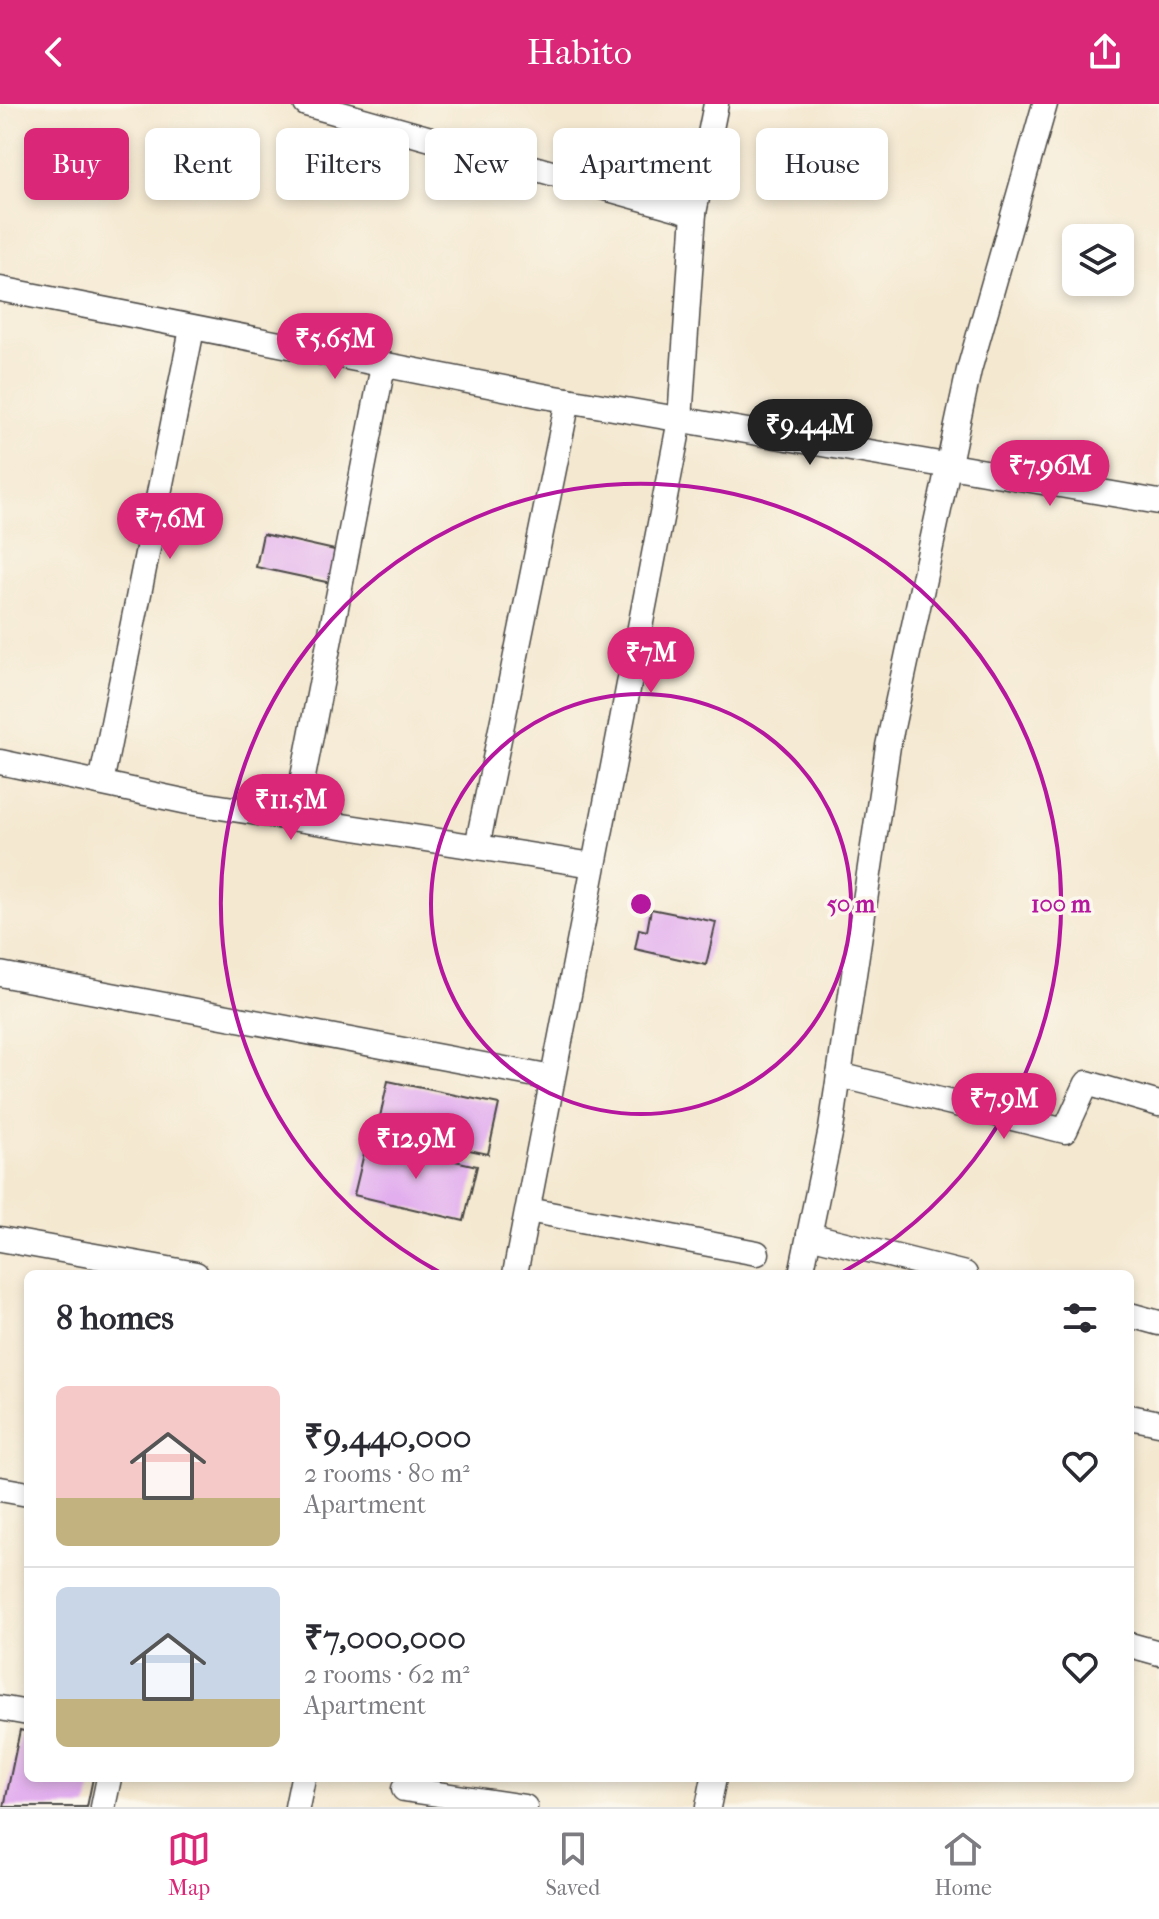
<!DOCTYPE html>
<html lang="en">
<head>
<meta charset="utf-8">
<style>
  :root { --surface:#fff; --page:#f7f7f7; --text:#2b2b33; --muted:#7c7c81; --line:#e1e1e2; --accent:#db2777 }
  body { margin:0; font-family:"IM FELL French Canon",serif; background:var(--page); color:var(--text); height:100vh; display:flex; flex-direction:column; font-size:30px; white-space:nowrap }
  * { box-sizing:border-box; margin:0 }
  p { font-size:26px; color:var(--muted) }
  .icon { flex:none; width:44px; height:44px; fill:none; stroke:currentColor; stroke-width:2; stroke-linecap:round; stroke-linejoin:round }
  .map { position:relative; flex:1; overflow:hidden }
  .drawer { position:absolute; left:24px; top:1166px; width:1110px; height:512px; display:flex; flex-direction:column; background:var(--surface); border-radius:12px; box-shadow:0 4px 12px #0003 }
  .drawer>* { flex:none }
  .banner { position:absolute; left:24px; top:24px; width:1112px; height:72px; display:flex; gap:16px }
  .fabs { position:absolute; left:1062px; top:120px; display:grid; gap:16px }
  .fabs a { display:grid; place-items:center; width:72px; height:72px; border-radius:12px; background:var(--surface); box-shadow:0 4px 12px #0003; font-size:40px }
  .price { position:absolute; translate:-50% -68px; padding:0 18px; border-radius:28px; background:var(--accent); color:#fff; font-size:26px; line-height:52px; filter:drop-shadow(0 2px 4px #0008) }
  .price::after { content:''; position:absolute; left:50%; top:48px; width:24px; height:18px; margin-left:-12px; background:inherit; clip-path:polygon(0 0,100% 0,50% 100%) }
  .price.on { background:#222; color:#fff }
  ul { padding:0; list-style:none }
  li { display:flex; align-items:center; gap:24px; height:200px; padding:0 32px }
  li+li { border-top:2px solid var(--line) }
  li span { display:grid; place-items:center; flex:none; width:224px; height:160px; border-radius:12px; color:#555 }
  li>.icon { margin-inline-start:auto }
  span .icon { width:96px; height:96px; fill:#fffc; stroke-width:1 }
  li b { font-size:34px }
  h2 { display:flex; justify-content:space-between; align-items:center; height:96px; padding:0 32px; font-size:34px }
  .tag { padding:0 28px; border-radius:12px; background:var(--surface); box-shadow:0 4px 12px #0003; font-size:28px; line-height:72px }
  .tag.on { background:var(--accent); color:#fff }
  header { display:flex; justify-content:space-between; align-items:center; height:104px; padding:0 32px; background:var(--accent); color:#fff; font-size:36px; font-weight:600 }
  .menu { display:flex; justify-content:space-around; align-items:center; height:112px; border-top:2px solid var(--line); background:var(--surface); font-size:22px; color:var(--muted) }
  .menu a { display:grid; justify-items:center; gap:4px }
  .menu .on { color:var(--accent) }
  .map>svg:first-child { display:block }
  .building { fill:#e2aeee }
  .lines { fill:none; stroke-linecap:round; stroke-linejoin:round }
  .minor-casing { stroke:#494744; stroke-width:27 }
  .minor { stroke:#fff; stroke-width:24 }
  .ring { fill:none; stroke:#b5179e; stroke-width:4 }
  .centre { fill:#b5179e; stroke:#fbf7ec; stroke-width:4 }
  .ring-label { font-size:24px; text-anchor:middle; font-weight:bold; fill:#b5179e; stroke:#fbf7ec; stroke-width:7; stroke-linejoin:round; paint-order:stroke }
</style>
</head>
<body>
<header><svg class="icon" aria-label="back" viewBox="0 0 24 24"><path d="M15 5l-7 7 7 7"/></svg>Habito<svg class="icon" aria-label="share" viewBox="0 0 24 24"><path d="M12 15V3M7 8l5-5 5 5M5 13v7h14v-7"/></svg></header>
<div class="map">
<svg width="1159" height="1703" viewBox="0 0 1159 1703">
  <rect width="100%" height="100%" fill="#fbf7ec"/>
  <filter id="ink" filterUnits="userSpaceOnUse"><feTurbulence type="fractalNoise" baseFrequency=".0125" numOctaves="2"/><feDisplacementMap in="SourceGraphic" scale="16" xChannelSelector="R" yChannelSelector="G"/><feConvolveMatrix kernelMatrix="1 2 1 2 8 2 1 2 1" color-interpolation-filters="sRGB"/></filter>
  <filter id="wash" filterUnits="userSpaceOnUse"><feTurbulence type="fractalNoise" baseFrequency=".006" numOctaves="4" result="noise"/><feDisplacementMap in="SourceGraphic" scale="32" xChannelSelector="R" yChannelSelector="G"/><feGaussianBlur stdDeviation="1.8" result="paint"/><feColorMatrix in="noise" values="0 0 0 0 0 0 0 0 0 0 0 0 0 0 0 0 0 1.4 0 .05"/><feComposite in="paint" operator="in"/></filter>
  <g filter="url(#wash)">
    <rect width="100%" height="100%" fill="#f4e8d0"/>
    <g id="blocks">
      <g class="building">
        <path d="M 263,430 L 339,447 L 331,479 L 256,463 Z"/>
        <path d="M 651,805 L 716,818 L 706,861 L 635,845 L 639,825 L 647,827 Z"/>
        <path d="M 388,977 L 499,1000 L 488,1050 L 377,1026 Z"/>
        <path d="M 367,1037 L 477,1062 L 464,1117 L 354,1091 Z"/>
        <path d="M 20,1626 L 28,1628 L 28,1674 L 93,1674 L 87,1703 L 4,1703 Z"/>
      </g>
    </g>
  </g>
  <g filter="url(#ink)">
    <use href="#blocks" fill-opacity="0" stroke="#494744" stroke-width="2"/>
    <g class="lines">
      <g class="minor-casing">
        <g id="minor">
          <path d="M 306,0 L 694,109"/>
          <path d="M 0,185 L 544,292 L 1159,398"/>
          <path d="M 0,658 L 188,698 L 593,761"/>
          <path d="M 101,679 L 192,225"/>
          <path d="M 295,714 L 383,262"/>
          <path d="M 477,743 L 568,296"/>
          <path d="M 0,870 L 552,974"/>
          <path d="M 839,971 L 1065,1027 L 1087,979 L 1159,1000"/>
          <path d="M 528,1106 L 757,1149"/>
          <path d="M 809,1131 L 965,1170"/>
          <path d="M 0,1135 L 196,1170"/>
          <path d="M 515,1170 L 680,316 L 694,109 L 716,0"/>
          <path d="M 801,1170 L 831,1025 L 888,642 L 969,266 L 1045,0"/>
          <path d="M 1130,1211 L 1159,1219"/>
          <path d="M 1130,1313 L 1159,1319"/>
          <path d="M 0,1385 L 28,1390"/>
          <path d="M 1130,1541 L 1159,1549"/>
          <path d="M 0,1604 L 28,1609"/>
          <path d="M 404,1685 L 525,1703"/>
          <path d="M 103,1703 L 109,1674"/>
          <path d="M 297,1703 L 303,1674"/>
          <path d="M 708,1703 L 714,1674"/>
        </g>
      </g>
      <use href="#minor" class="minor"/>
    </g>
  </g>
  <g class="ring">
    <circle cx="641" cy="800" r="210"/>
    <path d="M441 1169A420 420 0 1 1 841 1169"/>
  </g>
  <circle cx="641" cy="800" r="12" class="centre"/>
  <g class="ring-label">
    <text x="851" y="808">50 m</text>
    <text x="1061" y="808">100 m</text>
  </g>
</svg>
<div class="fabs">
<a><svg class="icon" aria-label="layers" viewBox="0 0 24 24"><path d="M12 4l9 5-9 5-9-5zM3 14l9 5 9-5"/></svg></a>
</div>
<b class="price" style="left:335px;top:277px">₹5.65M</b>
<b class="price on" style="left:810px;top:363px">₹9.44M</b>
<b class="price" style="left:1050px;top:404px">₹7.96M</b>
<b class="price" style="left:170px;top:457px">₹7.6M</b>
<b class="price" style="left:651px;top:591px">₹7M</b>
<b class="price" style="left:291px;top:738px">₹11.5M</b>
<b class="price" style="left:1004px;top:1037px">₹7.9M</b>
<b class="price" style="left:416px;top:1077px">₹12.9M</b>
<div class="banner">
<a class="tag on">Buy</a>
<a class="tag">Rent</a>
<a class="tag">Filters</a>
<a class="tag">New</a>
<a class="tag">Apartment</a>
<a class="tag">House</a>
</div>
<section class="drawer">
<h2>8 homes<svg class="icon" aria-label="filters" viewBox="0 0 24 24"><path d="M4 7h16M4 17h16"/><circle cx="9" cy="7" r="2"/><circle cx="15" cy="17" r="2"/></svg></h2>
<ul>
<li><span style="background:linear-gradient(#f6c9c9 70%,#c2b280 0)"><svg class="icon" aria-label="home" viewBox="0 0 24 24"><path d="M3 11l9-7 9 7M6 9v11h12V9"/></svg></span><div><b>₹9,440,000</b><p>2 rooms · 80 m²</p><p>Apartment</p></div><svg class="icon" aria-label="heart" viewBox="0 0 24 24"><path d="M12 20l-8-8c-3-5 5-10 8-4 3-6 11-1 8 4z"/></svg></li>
<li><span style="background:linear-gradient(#c9d6e8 70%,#c2b280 0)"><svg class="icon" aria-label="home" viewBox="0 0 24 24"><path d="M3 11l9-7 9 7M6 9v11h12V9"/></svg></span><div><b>₹7,000,000</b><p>2 rooms · 62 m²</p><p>Apartment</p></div><svg class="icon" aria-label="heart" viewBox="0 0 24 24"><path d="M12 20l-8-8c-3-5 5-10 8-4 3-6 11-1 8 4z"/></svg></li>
</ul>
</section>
</div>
<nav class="menu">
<a class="on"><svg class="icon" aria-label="map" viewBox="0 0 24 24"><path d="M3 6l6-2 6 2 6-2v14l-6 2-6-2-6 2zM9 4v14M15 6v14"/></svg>Map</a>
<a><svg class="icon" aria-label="saved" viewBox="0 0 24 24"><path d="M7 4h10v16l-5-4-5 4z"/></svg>Saved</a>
<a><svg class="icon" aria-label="home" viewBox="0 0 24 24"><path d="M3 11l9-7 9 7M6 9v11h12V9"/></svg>Home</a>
</nav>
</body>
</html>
